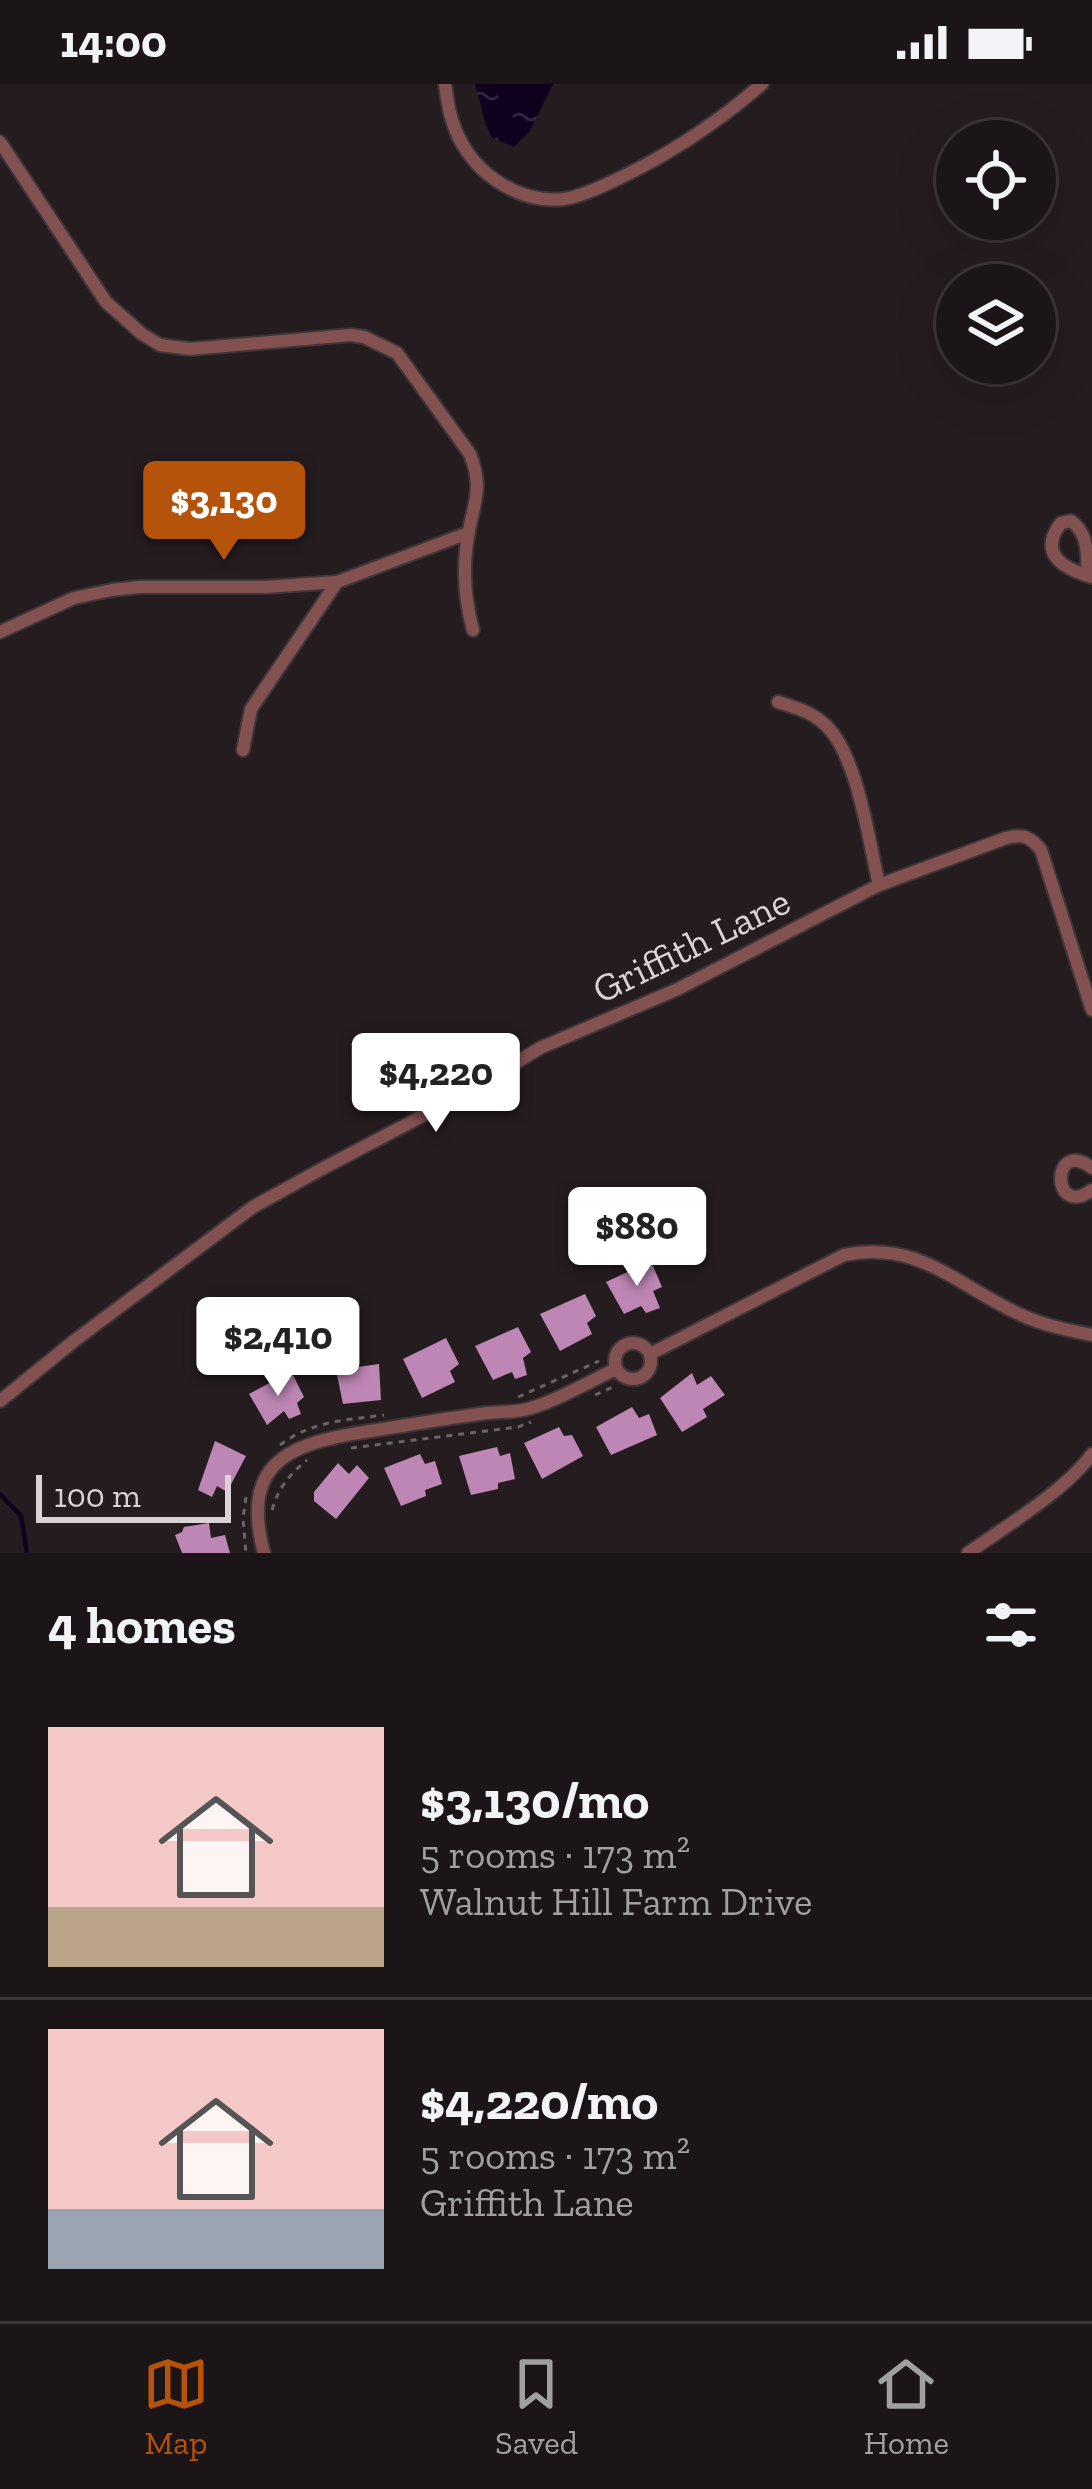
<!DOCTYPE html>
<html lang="en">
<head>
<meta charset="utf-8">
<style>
  :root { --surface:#1c1517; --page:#292224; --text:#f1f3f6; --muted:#a09fa1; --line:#3a3436; --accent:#b45309 }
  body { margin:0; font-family:"Zilla Slab",serif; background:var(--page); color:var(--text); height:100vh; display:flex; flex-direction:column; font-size:45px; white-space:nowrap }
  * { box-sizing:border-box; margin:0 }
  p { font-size:39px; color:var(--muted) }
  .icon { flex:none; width:66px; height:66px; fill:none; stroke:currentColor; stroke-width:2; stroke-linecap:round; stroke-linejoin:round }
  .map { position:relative; height:1469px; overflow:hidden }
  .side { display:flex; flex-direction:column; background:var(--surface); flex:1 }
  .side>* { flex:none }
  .fabs { position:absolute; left:936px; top:36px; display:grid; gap:24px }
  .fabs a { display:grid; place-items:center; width:120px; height:120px; border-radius:50%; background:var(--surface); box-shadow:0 12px 48px #0002,0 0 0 3px var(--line); font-size:60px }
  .scale { position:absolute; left:36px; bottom:30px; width:195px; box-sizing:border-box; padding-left:12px; border:6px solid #d9d3d5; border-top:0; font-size:33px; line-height:42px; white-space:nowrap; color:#d9d3d5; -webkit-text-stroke:9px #251c1f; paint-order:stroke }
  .price { position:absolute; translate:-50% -102px; padding:0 27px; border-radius:12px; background:#fff; color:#222; font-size:39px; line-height:78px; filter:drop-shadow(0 3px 6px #0008) }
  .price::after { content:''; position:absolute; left:50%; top:72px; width:36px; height:27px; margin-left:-18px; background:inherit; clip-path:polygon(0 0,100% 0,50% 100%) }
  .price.on { background:var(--accent); color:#fff }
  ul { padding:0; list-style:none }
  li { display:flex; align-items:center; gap:36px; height:300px; padding:0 48px }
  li+li { border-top:3px solid var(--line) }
  li span { display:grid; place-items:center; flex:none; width:336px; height:240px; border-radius:0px; color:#555 }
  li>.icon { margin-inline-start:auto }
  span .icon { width:144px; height:144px; fill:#fffc; stroke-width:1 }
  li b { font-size:51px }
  h2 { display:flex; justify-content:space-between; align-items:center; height:144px; padding:0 48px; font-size:51px }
  .status { display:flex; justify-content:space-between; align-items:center; height:84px; padding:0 60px; background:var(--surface); direction:ltr }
  .status svg { height:33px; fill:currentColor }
  .dock { display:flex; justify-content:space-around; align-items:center; height:168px; border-top:3px solid var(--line); background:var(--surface); font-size:33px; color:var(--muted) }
  .dock a { display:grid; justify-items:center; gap:6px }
  .dock .on { color:var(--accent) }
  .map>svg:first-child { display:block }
  .water { fill:url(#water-ripples) }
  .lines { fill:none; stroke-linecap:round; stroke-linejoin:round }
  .stream { stroke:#0f001d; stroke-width:4.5 }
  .building { fill:#bd86b4 }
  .minor-casing { stroke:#3e3638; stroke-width:16 }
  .path { stroke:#6a6265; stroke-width:3; stroke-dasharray:6 6; stroke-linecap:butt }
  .minor { stroke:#845151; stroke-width:12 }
  .labels { text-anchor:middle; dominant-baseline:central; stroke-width:12; stroke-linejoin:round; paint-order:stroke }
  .street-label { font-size:39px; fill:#d9d3d5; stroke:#251c1f }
</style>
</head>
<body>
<div class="status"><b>14:00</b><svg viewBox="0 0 49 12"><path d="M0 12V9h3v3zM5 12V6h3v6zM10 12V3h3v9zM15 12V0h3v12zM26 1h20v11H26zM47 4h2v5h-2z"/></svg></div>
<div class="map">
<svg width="1092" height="1469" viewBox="0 0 1092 1469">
  <defs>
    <pattern id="water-ripples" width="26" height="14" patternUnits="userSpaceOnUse" patternTransform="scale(3)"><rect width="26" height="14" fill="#0f001d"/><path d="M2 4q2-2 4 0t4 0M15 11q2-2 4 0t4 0" fill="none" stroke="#31243d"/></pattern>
  </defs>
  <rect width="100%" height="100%" fill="#251c1f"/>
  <path class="water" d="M 475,0 L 553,0 L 530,47 L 514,63 L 492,54 L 486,41 Z"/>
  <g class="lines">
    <path class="stream" d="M 0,1410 L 21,1432 L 27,1469"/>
  </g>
  <g class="building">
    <path d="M 651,1177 L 662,1203 L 653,1207 L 660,1224 L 646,1229 L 641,1222 L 624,1230 L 606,1198 Z"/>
    <path d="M 585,1210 L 596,1232 L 587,1239 L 592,1250 L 560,1267 L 540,1230 Z"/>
    <path d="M 518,1243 L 531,1268 L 523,1274 L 527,1291 L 515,1295 L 512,1288 L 493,1296 L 475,1262 Z"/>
    <path d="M 446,1254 L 459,1280 L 450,1287 L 455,1298 L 422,1314 L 403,1275 Z"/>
    <path d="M 379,1280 L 381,1316 L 343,1320 L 336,1286 Z"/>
    <path d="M 692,1289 L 697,1301 L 711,1292 L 725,1311 L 703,1325 L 707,1333 L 682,1348 L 660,1314 Z"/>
    <path d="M 293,1291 L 304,1313 L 297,1319 L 301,1330 L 289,1335 L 284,1327 L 267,1341 L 249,1310 L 275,1296 L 277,1301 Z"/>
    <path d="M 632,1323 L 639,1334 L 649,1330 L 657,1351 L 611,1371 L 596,1343 Z"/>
    <path d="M 559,1343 L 564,1352 L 572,1351 L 583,1372 L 542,1395 L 524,1359 Z"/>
    <path d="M 215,1357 L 246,1372 L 227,1408 L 217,1402 L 212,1413 L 198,1406 Z"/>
    <path d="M 497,1363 L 500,1372 L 510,1369 L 515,1395 L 498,1399 L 498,1405 L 471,1411 L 459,1372 Z"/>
    <path d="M 420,1370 L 425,1380 L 435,1377 L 442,1400 L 425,1406 L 426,1412 L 401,1422 L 384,1384 Z"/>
    <path d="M 338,1379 L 349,1390 L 357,1381 L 369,1394 L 336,1435 L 314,1417 L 314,1408 Z"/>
    <path d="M 209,1439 L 211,1454 L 225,1451 L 230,1469 L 182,1469 L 175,1451 L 182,1448 L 184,1443 Z"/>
  </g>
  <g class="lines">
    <g class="minor-casing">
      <g id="minor">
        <path d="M 445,0 C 447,12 448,25 452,36 C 459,60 475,82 494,95 C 515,110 538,118 564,115 C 579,113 594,106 607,100 C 664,74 715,41 762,0"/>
        <path d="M 0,58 L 106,218 L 142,250 L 160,261 L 190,265 L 351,251 L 364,253 L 397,269 L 470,370 C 483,403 475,415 469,447 C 462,481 464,513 473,546"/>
        <path d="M 1087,491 C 1088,472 1088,448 1071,437 L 1061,439 C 1037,470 1064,485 1092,493"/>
        <path d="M 0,548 L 74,514 L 112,506 L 139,503 L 265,503 L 337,498 L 468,449"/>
        <path d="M 778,618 C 794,623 809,627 822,638 C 857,665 869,758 879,801"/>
        <path d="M 243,666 L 251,625 L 337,498"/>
        <path d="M 1092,1084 C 1051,1052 1050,1136 1092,1106"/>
        <circle cx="633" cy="1277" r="18"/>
        <path d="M 650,1270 L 844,1171 C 919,1156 956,1201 1019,1230 C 1042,1241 1067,1246 1092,1251"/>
        <path d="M 0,1317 L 74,1257 L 253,1123 L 318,1087 L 464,1010 L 540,964 L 678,905 L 879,801 L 1006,754 C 1023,750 1030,752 1041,766 L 1092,926"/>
        <path d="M 264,1469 C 238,1372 297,1358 377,1346 C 413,1340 450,1334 487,1329 C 499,1328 512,1328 523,1326 C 547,1322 592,1296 616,1285"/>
        <path d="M 968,1469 C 1006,1442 1065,1407 1092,1370"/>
      </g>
    </g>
    <g class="path">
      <path d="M 595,1311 L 615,1302"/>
      <path d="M 518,1313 L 599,1277"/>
      <path d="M 280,1361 C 311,1337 347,1336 384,1331"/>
      <path d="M 351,1364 L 518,1343 L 531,1338"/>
      <path d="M 246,1413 L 243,1434 L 246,1469"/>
      <path d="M 272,1426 C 278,1404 290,1390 307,1376"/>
    </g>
    <use href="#minor" class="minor"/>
  </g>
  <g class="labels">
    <g class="street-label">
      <text transform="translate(691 861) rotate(-26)">Griffith Lane</text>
    </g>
  </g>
</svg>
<div class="fabs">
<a><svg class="icon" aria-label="locate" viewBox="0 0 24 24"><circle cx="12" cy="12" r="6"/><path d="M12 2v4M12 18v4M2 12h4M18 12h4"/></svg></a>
<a><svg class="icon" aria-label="layers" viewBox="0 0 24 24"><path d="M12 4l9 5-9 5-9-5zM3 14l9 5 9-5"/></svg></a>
</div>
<div class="scale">100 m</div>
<b class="price on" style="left:224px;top:479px">$3,130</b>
<b class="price" style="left:436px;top:1051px">$4,220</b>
<b class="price" style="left:637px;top:1205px">$880</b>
<b class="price" style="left:278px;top:1315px">$2,410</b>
</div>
<section class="side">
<h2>4 homes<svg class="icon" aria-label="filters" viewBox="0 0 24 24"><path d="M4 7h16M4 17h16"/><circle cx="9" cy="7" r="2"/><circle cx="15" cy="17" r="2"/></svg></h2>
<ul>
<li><span style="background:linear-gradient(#f6c9c9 75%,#b9a48a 0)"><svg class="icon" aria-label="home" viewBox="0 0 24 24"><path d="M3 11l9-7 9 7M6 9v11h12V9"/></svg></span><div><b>$3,130/mo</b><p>5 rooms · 173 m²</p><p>Walnut Hill Farm Drive</p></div></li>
<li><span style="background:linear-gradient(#f6c9c9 75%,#9aa5b1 0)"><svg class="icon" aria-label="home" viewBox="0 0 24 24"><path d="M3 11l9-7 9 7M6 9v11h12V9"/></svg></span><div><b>$4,220/mo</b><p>5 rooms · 173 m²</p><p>Griffith Lane</p></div></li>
</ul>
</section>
<nav class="dock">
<a class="on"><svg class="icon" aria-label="map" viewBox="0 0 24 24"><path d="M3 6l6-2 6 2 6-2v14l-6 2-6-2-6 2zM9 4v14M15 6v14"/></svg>Map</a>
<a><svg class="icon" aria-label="saved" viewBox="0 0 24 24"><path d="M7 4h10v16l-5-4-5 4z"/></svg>Saved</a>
<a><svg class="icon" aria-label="home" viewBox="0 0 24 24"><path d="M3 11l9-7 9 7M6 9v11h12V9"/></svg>Home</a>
</nav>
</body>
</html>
